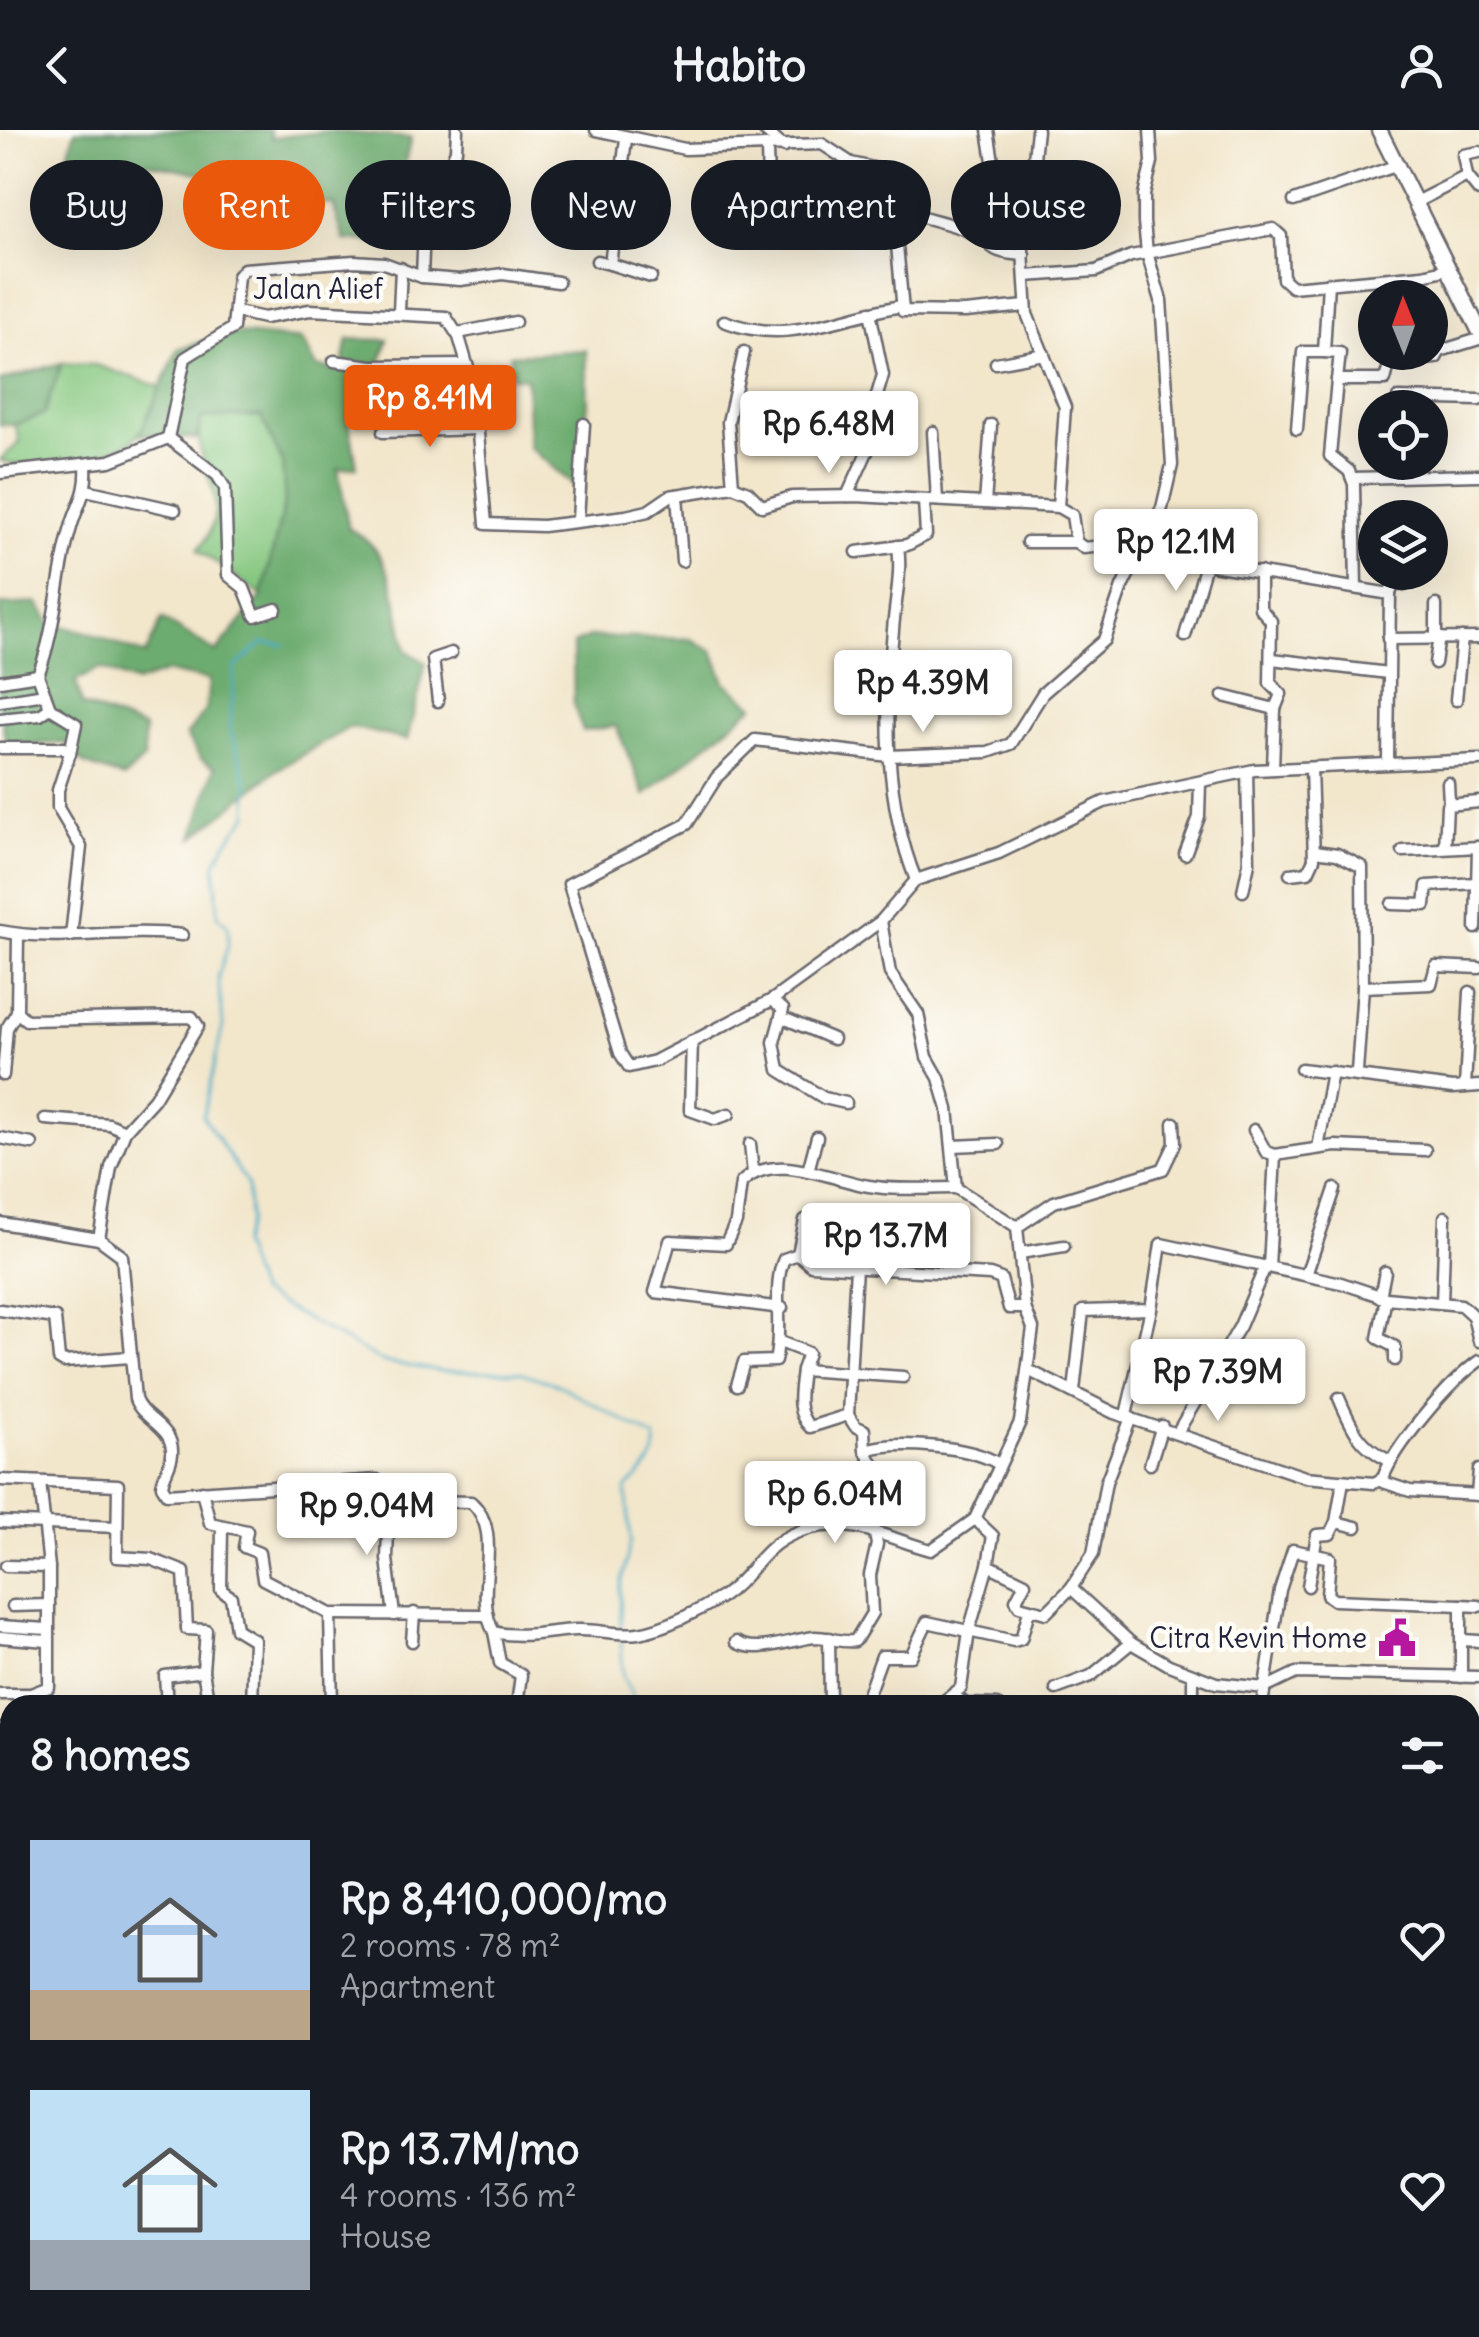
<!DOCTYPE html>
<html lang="en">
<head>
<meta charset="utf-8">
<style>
  :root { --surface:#171b24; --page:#20242c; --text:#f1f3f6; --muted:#9ea1a6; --accent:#ea580c }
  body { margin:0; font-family:Delius,sans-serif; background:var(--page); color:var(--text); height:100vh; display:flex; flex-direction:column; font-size:38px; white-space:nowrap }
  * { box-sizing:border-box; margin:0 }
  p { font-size:32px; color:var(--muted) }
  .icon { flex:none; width:55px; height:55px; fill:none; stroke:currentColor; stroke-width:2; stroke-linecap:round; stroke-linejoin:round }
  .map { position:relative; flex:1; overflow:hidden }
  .panel { position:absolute; left:0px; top:1565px; width:1480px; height:642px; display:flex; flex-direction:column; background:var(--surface); border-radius:30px 30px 0 0; box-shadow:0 10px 40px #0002 }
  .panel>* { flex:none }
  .hud { position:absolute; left:30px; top:30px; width:1420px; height:90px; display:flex; gap:20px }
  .needle { width:65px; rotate:359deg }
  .fabs { position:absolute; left:1358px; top:150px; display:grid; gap:20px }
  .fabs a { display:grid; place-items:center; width:90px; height:90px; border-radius:50%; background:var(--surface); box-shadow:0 10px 40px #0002; font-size:50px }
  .price { position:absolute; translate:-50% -85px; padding:0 22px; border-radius:10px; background:#fff; color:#222; font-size:32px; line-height:65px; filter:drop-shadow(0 2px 5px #0008) }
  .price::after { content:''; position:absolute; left:50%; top:60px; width:30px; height:22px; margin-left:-15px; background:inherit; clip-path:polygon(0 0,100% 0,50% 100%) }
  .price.active { background:var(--accent); color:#fff }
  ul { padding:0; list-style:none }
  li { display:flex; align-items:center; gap:30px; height:250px; padding:0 30px }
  li span { display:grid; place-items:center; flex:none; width:280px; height:200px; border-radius:0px; color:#555 }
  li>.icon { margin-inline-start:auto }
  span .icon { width:120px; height:120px; fill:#fffc; stroke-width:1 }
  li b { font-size:42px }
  h2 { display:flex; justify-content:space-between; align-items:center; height:120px; padding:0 30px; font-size:42px }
  .pill { padding:0 35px; border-radius:45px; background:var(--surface); box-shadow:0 10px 40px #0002; font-size:35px; line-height:90px }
  .pill.active { background:var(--accent); color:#fff }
  header { display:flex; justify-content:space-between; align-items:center; height:130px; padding:0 30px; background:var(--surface); font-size:45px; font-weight:700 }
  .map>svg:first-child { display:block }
  .green { fill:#87c881; stroke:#54755e; stroke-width:2.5 }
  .forest { fill:#6dac6f; stroke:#486755; stroke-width:2.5 }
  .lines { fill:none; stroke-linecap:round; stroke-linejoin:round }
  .stream { stroke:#47aac6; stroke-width:2.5 }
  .minor-casing { stroke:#6b676d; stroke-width:15 }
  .secondary-casing { stroke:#6b676d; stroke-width:19 }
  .minor { stroke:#fff; stroke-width:10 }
  .secondary { stroke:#fff; stroke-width:14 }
  .labels { text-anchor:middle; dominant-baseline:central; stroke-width:9; stroke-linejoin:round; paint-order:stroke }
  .street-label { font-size:28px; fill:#22223b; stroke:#fdfcf7 }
  .poi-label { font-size:28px; fill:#22223b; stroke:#fdfcf7; text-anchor:end }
</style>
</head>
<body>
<header><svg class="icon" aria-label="back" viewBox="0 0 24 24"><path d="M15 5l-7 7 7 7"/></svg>Habito<svg class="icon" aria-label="person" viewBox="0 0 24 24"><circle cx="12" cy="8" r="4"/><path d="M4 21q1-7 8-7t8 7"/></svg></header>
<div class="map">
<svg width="1479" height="2207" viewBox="0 0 1479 2207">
  <rect width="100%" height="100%" fill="#fdfcf7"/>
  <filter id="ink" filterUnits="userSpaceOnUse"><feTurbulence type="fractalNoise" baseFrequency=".01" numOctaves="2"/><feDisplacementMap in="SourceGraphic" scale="20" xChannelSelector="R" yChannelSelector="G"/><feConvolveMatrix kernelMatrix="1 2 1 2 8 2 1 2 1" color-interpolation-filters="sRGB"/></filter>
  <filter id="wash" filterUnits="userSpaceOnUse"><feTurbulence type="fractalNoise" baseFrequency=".0048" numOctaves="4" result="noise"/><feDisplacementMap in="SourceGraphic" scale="40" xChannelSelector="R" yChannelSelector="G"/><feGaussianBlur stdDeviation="2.25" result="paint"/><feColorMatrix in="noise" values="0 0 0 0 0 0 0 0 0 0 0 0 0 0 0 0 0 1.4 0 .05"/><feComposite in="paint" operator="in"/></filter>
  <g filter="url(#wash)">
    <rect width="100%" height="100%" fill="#f2e6cb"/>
    <g class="green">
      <path d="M 62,233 L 96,235 L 161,257 C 154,272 148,296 136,307 C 112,329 29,343 0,330 L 20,312 L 15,295 L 44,284 Z"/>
      <path d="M 261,286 L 282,331 L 285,370 L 262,466 L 198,420 C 242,365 186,340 202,288 Z"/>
      <path d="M 454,2198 L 565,2198 L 564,2207 L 452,2207 Z"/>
      <path d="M 712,2198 L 925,2198 L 926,2204 L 725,2207 Z"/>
    </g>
    <g class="forest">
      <path d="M 75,0 L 270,0 L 271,8 L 329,1 L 411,8 L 403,40 L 385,40 L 374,112 L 344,110 L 333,74 L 218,76 L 216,46 L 143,32 L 100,48 L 65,35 Z"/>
      <path d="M 233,203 L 302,210 L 317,237 L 342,240 L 348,209 L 388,210 L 374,250 L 348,286 L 357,337 L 338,339 L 349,399 C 394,418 397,477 406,520 L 426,533 L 407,610 L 350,597 L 275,641 L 193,708 L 215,637 L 201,629 L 186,606 L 206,579 L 209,550 L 167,542 L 136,553 L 100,538 L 76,551 L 82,575 L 144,598 L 144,629 L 124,648 L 84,634 L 66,613 L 6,615 L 0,575 L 0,475 L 38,473 L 51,494 L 84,501 L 145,525 L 162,489 L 216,522 L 262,466 L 285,370 L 282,331 L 261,286 L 202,288 L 196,309 L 139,305 L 178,219 Z"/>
      <path d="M 586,220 L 588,274 L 578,359 L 529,317 L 526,248 L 512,247 L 510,225 Z"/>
      <path d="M 62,233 L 44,284 L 15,295 L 0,295 L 0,251 Z"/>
      <path d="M 589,507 L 691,509 L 713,521 L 725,552 L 754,576 L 645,665 L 616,596 L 583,601 L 574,576 L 573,514 Z"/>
    </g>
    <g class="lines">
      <g class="stream">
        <path d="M 285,515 L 263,513 L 235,537 L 230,599 L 248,655 L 248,685 L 226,713 L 215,735 L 218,786 L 228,796 L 228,816 L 218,846 L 223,895 L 203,986 L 247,1054 L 249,1090 L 241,1114 L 258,1162 L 383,1232 L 441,1241 L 519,1242 L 559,1255 L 655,1308 C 661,1330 640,1344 626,1359 L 631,1410 L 620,1460 L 621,1501"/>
        <path d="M 621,1509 L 623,1547 L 637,1575"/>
        <path d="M 643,2198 L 645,2207"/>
      </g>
    </g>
  </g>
  <g filter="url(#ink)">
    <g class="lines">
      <g class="minor-casing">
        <g id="minor">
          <path d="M 596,0 L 685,19 L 822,14 L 851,33 L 891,42 L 901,61 L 897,115 L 903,181 L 965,182 L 1026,176"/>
          <path d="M 764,0 L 784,17"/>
          <path d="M 988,0 L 996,50 L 1027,59 L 1022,105 L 1027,184 L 1065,277 L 1058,377"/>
          <path d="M 1150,0 L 1152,32 L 1144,65 L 1144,92 L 1147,123 L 1161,170 L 1172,335 L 1162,378 L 1122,457 L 1104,510 L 1043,563 L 1011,614 L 988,622 L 889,626 L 755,610 L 717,647 L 687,694 L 569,754 L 620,923 L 629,937 L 655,931 L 772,870 L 881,791 L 916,750 L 999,723 L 1104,672 L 1254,640 L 1479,630"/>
          <path d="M 767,19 L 769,89"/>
          <path d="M 1479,22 L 1463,25 L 1467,46 L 1479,61"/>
          <path d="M 1031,57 L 1037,0"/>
          <path d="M 1027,59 L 1057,62"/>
          <path d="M 1294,71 L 1398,35"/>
          <path d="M 1414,73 L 1467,46"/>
          <path d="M 901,78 C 923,90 946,91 968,101 C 997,113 983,123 1024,125"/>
          <path d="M 819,100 L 897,101"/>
          <path d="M 597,131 L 610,134 L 626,9"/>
          <path d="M 610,134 L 651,147"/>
          <path d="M 1026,146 L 1096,141 L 1131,126 L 1273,99 L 1281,106 L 1283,149 L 1292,157 L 1423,145 L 1449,139"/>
          <path d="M 422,147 L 424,97 L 456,20 L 457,0"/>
          <path d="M 1328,153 L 1324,222 L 1340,223 L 1337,250 L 1385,250 L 1390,231 L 1436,228 L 1440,221 L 1479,209"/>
          <path d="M 399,181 L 401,138"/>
          <path d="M 237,182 L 264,188 L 310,180 L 446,187 L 459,207 L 474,258 L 486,394 L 543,396 L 626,386 L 648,381 L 670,366 L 733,356 L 748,362 L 762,376 L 792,367 L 856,366 L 1058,377 L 1072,385 L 1076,412 L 1084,418 L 1131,413 L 1206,434 L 1390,464 L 1388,632"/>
          <path d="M 724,191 C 788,217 841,185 902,176"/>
          <path d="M 458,203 L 515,192"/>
          <path d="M 334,231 L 372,236 L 466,235"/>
          <path d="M 996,233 L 1044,224"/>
          <path d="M 1337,250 L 1330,326 L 1349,341 L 1354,354 L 1356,458"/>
          <path d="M 1398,268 L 1479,270"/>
          <path d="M 1297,299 L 1303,222 L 1324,222"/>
          <path d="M 383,302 L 477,299"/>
          <path d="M 933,302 L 937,370"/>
          <path d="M 168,308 L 217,345 L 225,358 L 228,445 L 244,458 L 255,486 L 276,479"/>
          <path d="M 0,343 L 110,331 L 168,308 L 185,228 L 233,198 L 238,146 L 244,139 L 354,131 L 384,133 L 422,147 L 460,150 L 503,144 L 558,152"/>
          <path d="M 1352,348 L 1479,345"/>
          <path d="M 733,356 L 728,292 L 744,222"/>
          <path d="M 86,360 L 175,380"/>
          <path d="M 677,365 L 682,431"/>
          <path d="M 847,366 L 872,311 L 875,272 L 883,245 L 870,182"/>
          <path d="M 985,373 L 991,295"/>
          <path d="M 578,389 L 584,294"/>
          <path d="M 1027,412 L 1076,412"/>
          <path d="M 898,416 C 902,445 895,471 893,500 C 885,583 884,671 916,750"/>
          <path d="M 857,422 L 907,415 L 926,405 L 924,371"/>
          <path d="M 1260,442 L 1260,478 L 1271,491 L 1270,553 L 1281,564 L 1275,579 L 1273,639"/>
          <path d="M 1390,464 L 1393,454 L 1404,455 L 1408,442"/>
          <path d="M 1185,506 L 1206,434"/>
          <path d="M 1436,506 L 1436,475"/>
          <path d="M 1388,509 L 1479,508"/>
          <path d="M 1272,529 L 1388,543"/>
          <path d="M 1435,533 L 1439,507"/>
          <path d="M 38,545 L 50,578 L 76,594 L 70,623"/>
          <path d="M 0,551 L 38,545 C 57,496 56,450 70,401 C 77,373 88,366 86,335"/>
          <path d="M 1223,566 L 1275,579"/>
          <path d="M 1456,570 L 1462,508"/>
          <path d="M 0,571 L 45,564"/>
          <path d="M 438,571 L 433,529 L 451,523"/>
          <path d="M 0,589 L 40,585 L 50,578"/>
          <path d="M 0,618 L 64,618 L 70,623 L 58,660 L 58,678 L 81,717 L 71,806"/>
          <path d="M 1448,653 L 1449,673"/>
          <path d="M 1445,718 L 1447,675 L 1479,672"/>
          <path d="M 1315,721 L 1337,724 L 1362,737 L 1363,857"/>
          <path d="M 1403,721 L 1479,717"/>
          <path d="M 1185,724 L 1199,687 L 1200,652"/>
          <path d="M 1290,744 L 1308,742 L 1314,729 L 1311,638"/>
          <path d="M 1243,761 L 1249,733 L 1247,642"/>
          <path d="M 1392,774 L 1425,775 L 1427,756 L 1477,753"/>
          <path d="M 1476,798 L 1478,717"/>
          <path d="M 0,801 C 60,813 121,797 182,805"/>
          <path d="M 772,870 L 783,879 L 774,912 L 779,940 L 824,968 L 846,973"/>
          <path d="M 17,882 L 26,890 L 192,887 L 198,896 L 154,969 L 125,1001 L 111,1037 L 99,1109"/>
          <path d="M 781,887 L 833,909"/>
          <path d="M 692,911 L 690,980 L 715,989 L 729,984"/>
          <path d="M 1301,939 L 1453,958 L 1479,956"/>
          <path d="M 1357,942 L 1363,857 L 1431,854 L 1436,836 L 1479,838"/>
          <path d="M 3,945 L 7,898 L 17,882 L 18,805"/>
          <path d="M 1465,957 L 1470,862"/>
          <path d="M 45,989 L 109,994 L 125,1001"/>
          <path d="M 1254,1000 L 1266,1022 L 1275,1025 L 1335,1016 L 1425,1020"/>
          <path d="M 0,1008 L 32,1014"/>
          <path d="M 750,1014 L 753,1043"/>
          <path d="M 953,1016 L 998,1014"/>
          <path d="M 1318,1018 L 1332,942"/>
          <path d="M 808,1041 L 817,1007"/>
          <path d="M 805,1090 L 798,1124 L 811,1135 L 990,1145 L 1001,1149 L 1009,1178 L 1025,1178"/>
          <path d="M 0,1093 L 99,1109 L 122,1126 L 135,1269 C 142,1290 174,1296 172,1324 C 171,1336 163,1345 162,1356 L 167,1364 L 377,1350 L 389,1370 L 471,1372 C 507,1404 471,1463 494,1502 C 522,1509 548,1501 577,1500 C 598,1499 618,1506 638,1503 C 664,1499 701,1480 723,1466 C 757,1443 762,1409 812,1398 C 854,1388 892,1410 931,1420 L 975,1389 L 1020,1292 L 1033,1198 L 1025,1178 L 1017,1097 L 956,1058 L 948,979 L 939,948 L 927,927 L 918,884 L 890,843 L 881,791"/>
          <path d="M 1017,1097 L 1054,1072 L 1163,1039 L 1175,1014 L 1174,993"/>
          <path d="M 1020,1123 L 1064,1116"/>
          <path d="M 1269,1137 L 1275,1025"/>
          <path d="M 1306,1145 L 1335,1059"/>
          <path d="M 1380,1167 L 1385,1142"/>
          <path d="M 1386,1168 L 1378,1208 L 1395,1217 L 1395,1230"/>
          <path d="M 1442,1173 L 1445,1087"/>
          <path d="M 782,1178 L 655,1162 L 670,1111 L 726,1114 L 736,1092 L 741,1053 C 773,1020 831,1050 869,1056 C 898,1061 927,1058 956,1058"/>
          <path d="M 0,1180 L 55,1188 L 59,1229 L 64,1232 L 130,1227"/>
          <path d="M 780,1212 L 808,1223 L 802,1240 L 903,1247"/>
          <path d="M 1030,1241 L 1114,1283 L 1305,1347 L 1374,1353 L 1383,1348 C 1395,1316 1449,1252 1479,1231"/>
          <path d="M 737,1255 L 744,1232 L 775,1231 C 783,1200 772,1154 784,1129 L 798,1124"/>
          <path d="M 1074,1261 L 1083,1181 L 1151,1179 L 1161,1114 L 1341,1153 L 1386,1168 L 1461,1175 L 1473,1186 L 1479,1211"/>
          <path d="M 1339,1268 C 1351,1296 1359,1316 1388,1330"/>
          <path d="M 848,1285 L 856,1137"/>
          <path d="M 1126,1285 L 1151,1179"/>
          <path d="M 1177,1303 L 1240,1196 L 1265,1137"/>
          <path d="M 865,1320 C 897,1310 971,1316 999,1334"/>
          <path d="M 1150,1334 L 1162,1296"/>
          <path d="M 0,1350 L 118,1355 L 117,1427 L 151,1429 L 184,1442 L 187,1499 L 206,1500 L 203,1541 L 209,1575"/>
          <path d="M 1343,1351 L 1336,1392 L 1356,1397"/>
          <path d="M 1380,1351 L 1410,1361 L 1479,1365"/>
          <path d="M 202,1361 L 210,1393 L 247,1401 L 244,1417 L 259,1423 L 263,1449 L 330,1484 L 332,1575"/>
          <path d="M 1477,1365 L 1479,1340"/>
          <path d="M 389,1370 L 387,1429 L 394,1485"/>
          <path d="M 975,1389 L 993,1406 L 988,1435 L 1025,1453 L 1016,1470 L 1019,1476 L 1046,1483 L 1071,1458 L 1131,1513 L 1169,1535 L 1216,1553 L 1265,1558 L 1296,1543 L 1479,1547"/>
          <path d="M 0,1392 L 116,1397"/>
          <path d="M 222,1397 L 221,1460 L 231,1467 L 236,1499 L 254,1510 L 252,1575"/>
          <path d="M 6,1436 L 49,1437"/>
          <path d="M 1308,1456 L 1317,1405 L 1330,1404 L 1336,1392"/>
          <path d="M 1071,1458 L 1093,1424 L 1106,1352 L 1131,1288"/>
          <path d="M 13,1476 L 49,1475"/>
          <path d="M 330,1484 L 485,1485"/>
          <path d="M 0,1496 L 47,1499"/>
          <path d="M 494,1502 L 500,1533 L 521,1545 L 517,1575"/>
          <path d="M 0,1507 L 47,1511"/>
          <path d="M 829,1508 L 830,1575"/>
          <path d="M 1462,1510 L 1479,1511"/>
          <path d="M 412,1511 L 414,1483"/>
          <path d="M 736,1512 C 757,1525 792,1509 815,1507 C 829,1507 841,1513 855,1511 L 872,1483 L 870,1445 L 877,1414 L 874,1400 L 880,1369 L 877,1342 L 865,1320 L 864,1300 L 855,1296 L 848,1285 L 810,1297 C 794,1282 800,1260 802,1240"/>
          <path d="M 1461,1547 L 1461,1475 L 1479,1476"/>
          <path d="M 1056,1559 L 1091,1546 L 1131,1513"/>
          <path d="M 0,1564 L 31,1564 L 49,1557 L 49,1437 L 40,1352"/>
          <path d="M 953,1565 L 966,1574 L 997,1575"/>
          <path d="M 517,1573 L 573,1575"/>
          <path d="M 167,1575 L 165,1546 L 203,1541"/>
          <path d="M 864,1575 L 882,1526 L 911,1526 L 927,1492 L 1014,1511 L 1021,1509 L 1029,1481"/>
          <path d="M 939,1575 L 961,1558 L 969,1501 L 988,1435"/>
          <path d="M 1193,1575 L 1193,1545"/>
          <path d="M 1262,1575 L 1280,1460 L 1293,1420 L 1330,1428 L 1327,1465 L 1334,1470 L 1461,1475"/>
          <path d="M 0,1598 L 10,1599"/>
          <path d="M 0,1693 L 10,1693"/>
          <path d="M 1470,1695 L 1479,1695"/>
          <path d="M 1470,1831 L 1479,1776"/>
          <path d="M 0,1840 L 10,1840"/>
          <path d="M 1470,1865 L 1479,1865"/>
          <path d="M 0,1978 L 10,1976"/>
          <path d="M 1470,2010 L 1477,2011"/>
          <path d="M 1470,2040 L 1479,2039"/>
          <path d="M 1470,2117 L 1479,2116"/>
          <path d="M 0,2176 L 10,2176"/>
          <path d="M 1459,2198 L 1461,2207"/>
          <path d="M 418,2207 L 422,2198"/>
        </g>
      </g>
      <g class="secondary-casing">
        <path id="secondary" d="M 1379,0 L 1479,200"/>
      </g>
      <use href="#minor" class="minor"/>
      <use href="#secondary" class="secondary"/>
    </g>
  </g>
  <defs>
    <g id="civic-bare" transform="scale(3)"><path d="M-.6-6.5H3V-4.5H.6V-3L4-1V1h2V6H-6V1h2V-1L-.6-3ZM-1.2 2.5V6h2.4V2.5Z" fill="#b5179e" stroke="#fdfcf7" stroke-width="2.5" paint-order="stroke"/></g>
  </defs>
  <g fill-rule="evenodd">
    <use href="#civic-bare" x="1397" y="1508"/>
  </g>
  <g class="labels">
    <g class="street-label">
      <text x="318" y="159">Jalan Alief</text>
    </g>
    <g class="poi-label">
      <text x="1367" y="1508">Citra Kevin Home</text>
    </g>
  </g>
</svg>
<div class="fabs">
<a><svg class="needle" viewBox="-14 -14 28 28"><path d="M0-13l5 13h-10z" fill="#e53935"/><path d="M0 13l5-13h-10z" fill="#9ea1a6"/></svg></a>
<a><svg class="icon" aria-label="locate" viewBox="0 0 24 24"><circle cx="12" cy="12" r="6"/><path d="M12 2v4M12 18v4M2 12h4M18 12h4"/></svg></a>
<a><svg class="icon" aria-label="layers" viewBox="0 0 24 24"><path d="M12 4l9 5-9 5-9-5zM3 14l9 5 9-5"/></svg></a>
</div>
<b class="price active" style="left:430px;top:320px">Rp 8.41M</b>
<b class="price" style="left:829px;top:346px">Rp 6.48M</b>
<b class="price" style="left:1176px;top:464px">Rp 12.1M</b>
<b class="price" style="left:923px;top:605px">Rp 4.39M</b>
<b class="price" style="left:886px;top:1158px">Rp 13.7M</b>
<b class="price" style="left:1218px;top:1294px">Rp 7.39M</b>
<b class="price" style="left:835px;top:1416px">Rp 6.04M</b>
<b class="price" style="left:367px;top:1428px">Rp 9.04M</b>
<div class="hud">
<a class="pill">Buy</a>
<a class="pill active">Rent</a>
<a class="pill">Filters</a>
<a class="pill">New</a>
<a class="pill">Apartment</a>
<a class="pill">House</a>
</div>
<section class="panel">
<h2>8 homes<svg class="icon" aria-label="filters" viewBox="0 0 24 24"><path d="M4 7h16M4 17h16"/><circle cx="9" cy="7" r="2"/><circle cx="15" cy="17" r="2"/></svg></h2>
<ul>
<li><span style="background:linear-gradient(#a9c7e8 75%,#b9a48a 0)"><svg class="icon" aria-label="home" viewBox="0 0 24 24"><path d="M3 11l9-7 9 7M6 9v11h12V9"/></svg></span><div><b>Rp 8,410,000/mo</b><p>2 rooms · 78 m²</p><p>Apartment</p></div><svg class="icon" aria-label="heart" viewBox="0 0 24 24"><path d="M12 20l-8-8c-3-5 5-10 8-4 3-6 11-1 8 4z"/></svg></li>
<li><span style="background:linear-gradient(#bfe0f5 75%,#9aa5b1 0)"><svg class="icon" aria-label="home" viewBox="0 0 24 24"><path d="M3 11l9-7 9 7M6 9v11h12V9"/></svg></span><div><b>Rp 13.7M/mo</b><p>4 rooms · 136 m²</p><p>House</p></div><svg class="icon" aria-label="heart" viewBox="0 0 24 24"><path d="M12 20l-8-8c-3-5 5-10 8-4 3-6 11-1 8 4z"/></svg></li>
</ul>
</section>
</div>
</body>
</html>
